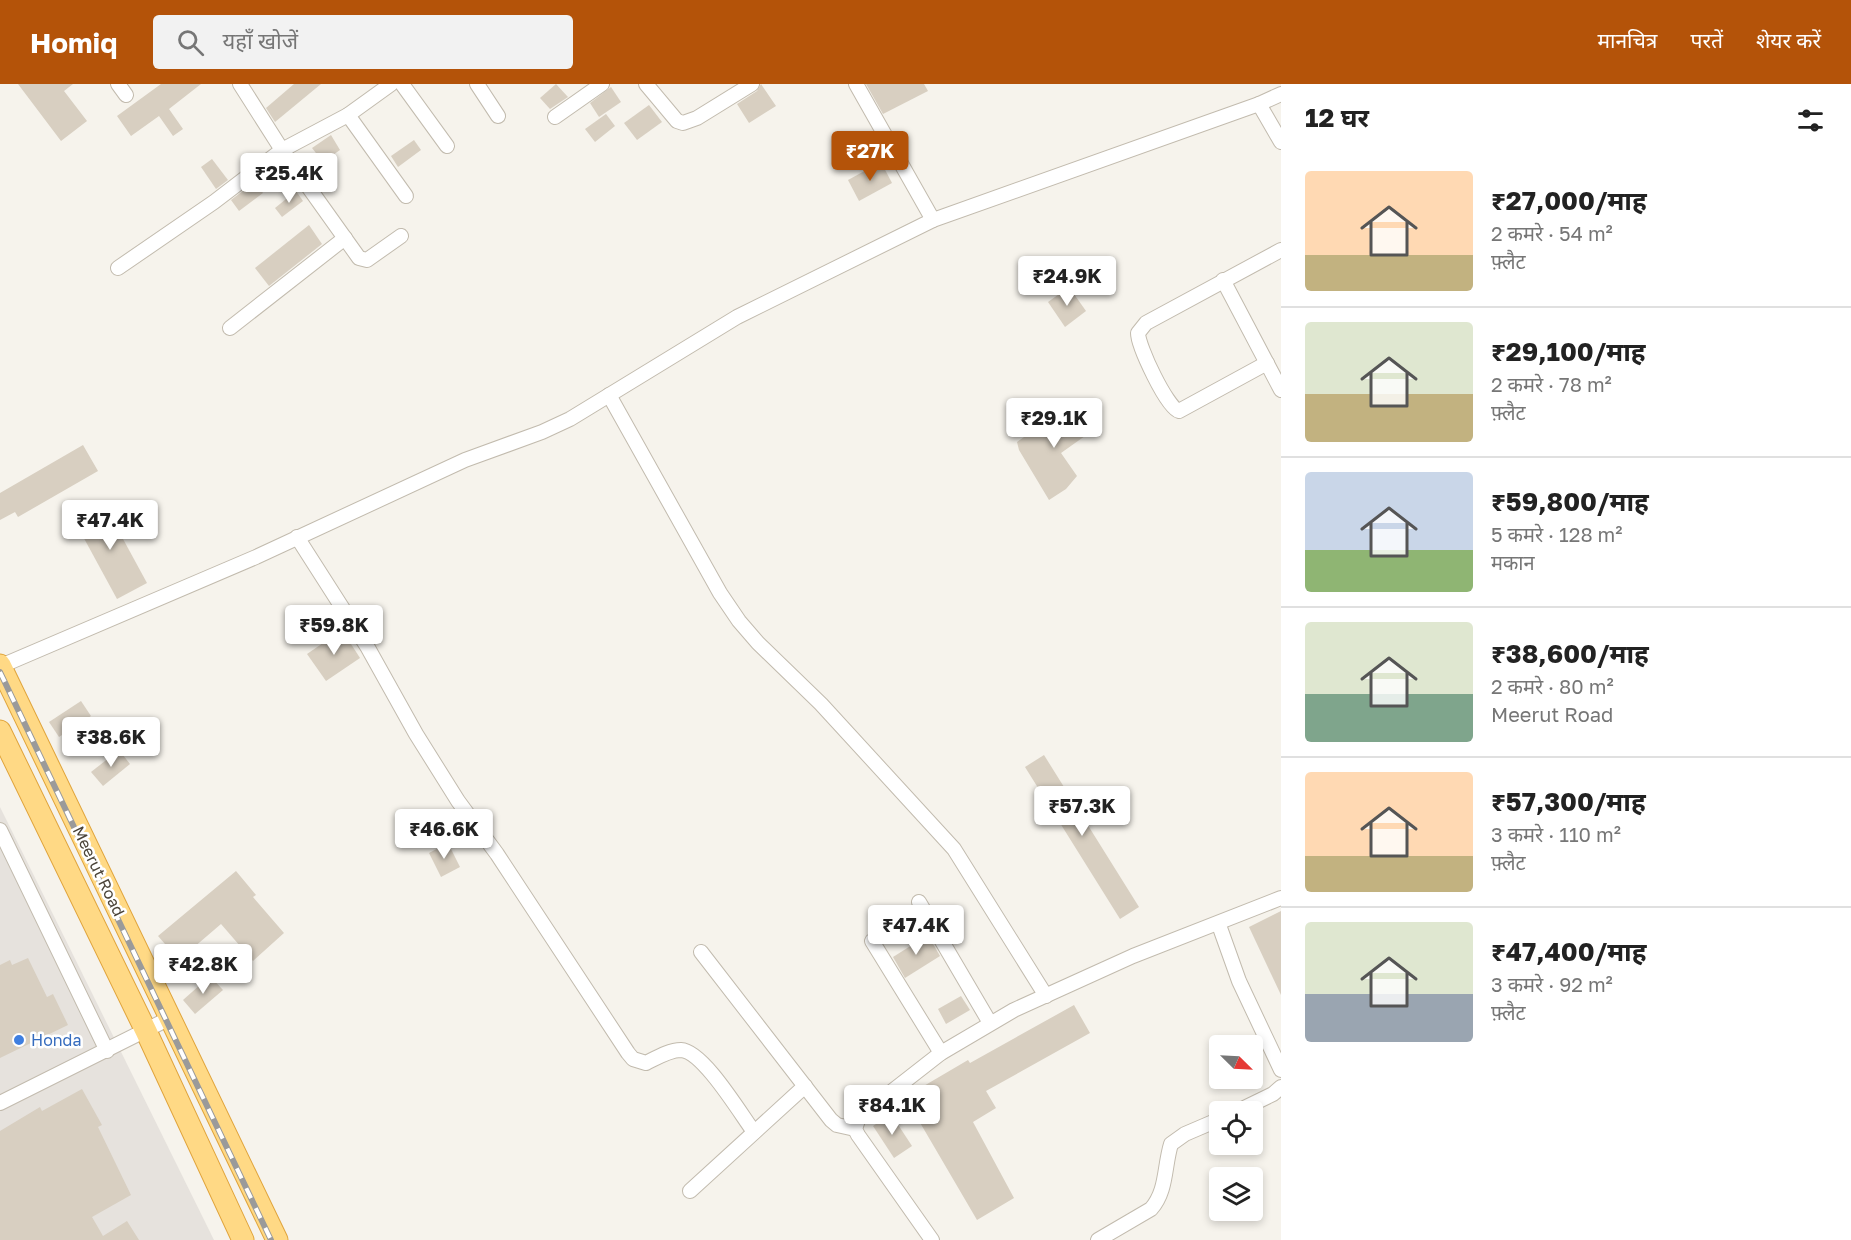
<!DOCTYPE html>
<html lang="hi">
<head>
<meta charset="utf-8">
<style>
  :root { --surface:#fff; --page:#f2f2f2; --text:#222; --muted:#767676; --line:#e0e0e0; --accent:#b45309 }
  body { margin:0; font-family:"Golos Text","Noto Sans Devanagari",sans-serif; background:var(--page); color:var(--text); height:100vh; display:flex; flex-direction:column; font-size:22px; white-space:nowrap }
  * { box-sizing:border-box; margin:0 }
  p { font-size:20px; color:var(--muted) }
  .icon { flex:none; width:33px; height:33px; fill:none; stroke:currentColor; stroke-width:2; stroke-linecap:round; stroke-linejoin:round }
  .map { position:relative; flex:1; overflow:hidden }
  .details { display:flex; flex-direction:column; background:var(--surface); width:570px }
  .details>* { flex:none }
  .needle { width:39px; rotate:114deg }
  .fabs { position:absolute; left:1209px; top:951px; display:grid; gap:12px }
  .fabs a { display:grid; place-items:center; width:54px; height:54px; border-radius:6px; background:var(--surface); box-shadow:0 3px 9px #0003; font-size:30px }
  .price { position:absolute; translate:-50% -51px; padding:0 14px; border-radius:6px; background:#fff; color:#222; font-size:20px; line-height:39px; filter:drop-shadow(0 2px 3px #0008) }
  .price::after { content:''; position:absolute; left:50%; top:36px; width:18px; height:14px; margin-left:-9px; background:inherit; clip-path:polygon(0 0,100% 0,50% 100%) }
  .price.on { background:var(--accent); color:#fff }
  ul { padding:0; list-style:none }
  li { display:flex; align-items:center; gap:18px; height:150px; padding:0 24px }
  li+li { border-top:2px solid var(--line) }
  li span { display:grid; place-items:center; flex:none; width:168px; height:120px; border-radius:6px; color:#555 }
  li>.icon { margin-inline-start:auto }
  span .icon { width:72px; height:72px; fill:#fffc; stroke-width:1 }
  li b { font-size:26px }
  h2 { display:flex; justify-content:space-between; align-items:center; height:72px; padding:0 24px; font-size:26px }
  header { display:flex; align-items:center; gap:36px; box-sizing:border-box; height:84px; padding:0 30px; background:var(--accent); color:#fff }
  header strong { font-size:28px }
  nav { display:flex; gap:33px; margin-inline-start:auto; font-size:21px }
  .search { width:420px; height:54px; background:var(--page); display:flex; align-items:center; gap:15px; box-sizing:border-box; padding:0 21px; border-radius:6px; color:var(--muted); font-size:22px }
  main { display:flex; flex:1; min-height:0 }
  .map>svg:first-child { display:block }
  .industrial { fill:#e6e2dd }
  .building { fill:#d8cfc1 }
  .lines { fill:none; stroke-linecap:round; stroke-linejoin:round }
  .minor-casing { stroke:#c2bbae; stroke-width:16 }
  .trunk-casing { stroke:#e0a43c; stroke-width:23 }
  .minor { stroke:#fff; stroke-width:14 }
  .trunk { stroke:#ffd985; stroke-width:21 }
  .rail-casing { stroke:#9a9a9a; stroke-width:6 }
  .rail { stroke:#fff; stroke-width:4; stroke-dasharray:11; stroke-linecap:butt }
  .shop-dot { fill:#3f7fe0; stroke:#fff; stroke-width:2 }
  .labels { text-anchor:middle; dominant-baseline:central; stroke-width:5; stroke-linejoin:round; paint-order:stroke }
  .street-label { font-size:16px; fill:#4b4439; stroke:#fff }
  .shop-label { font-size:16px; fill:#366cbe; stroke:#fff; text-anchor:start }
</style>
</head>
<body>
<header>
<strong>Homiq</strong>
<div class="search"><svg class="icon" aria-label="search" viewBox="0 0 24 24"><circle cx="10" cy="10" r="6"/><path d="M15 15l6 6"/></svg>यहाँ खोजें</div>
<nav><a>मानचित्र</a><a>परतें</a><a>शेयर करें</a></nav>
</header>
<main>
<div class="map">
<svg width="1281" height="1156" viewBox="0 0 1281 1156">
  <rect width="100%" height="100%" fill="#f6f3ec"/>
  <path class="industrial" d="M 0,723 L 214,1156 L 0,1156 Z"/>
  <g class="building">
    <path d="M 18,0 L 73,0 L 64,7 L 87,37 L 61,57 Z"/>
    <path d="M 161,0 L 201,0 L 169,25 L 183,45 L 173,52 L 159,32 L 131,52 L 117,32 Z"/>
    <path d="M 294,0 L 321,0 L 275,38 L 266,24 Z"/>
    <path d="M 556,0 L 568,13 L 550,25 L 540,14 Z"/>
    <path d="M 761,0 L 776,22 L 749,39 L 737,20 L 757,7 Z"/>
    <path d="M 866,0 L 924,0 L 928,7 L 883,30 Z"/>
    <path d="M 611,3 L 621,18 L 599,33 L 590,19 Z"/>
    <path d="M 649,21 L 662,38 L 637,56 L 624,39 Z"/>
    <path d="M 606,30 L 615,42 L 595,58 L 585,45 Z"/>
    <path d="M 331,51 L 340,66 L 323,78 L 312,64 Z"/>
    <path d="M 414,56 L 421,66 L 398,83 L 391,72 Z"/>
    <path d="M 212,75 L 228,96 L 216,105 L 201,83 Z"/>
    <path d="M 881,78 L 892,99 L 859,117 L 848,96 Z"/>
    <path d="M 279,79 L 284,85 L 260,105 L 263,109 L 239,127 L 231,116 Z"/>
    <path d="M 296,107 L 303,117 L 282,133 L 275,124 Z"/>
    <path d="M 309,141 L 322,160 L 269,202 L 255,184 Z"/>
    <path d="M 1069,203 L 1086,227 L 1065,243 L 1048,218 Z"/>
    <path d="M 1073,318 L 1092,347 L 1061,369 L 1077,392 L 1066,405 L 1049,416 L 1019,366 L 1017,358 Z"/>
    <path d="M 83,361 L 98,387 L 18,433 L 15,428 L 0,436 L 0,409 Z"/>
    <path d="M 104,420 L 147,499 L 117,515 L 74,436 Z"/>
    <path d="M 342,546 L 360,574 L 326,597 L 307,570 Z"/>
    <path d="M 81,617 L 91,632 L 59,653 L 49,638 Z"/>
    <path d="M 119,666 L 130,680 L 103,702 L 91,688 Z"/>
    <path d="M 1044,671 L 1139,823 L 1120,835 L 1025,683 Z"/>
    <path d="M 448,759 L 460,783 L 441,793 L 429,769 Z"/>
    <path d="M 236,787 L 256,811 L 253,813 L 284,849 L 253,877 L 221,840 L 179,876 L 158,852 Z"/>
    <path d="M 905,825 L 912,836 L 889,852 L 882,841 Z"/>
    <path d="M 1281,827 L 1281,911 L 1249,843 Z"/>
    <path d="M 928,851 L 940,872 L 905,894 L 893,873 Z"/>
    <path d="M 28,874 L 47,913 L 53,910 L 68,941 L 0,974 L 0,881 L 10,876 L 12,881 Z"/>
    <path d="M 210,892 L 223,906 L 195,930 L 183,916 Z"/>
    <path d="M 961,912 L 970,926 L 946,940 L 938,925 Z"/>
    <path d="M 1074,921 L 1090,949 L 986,1007 L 996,1024 L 973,1038 L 1014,1114 L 977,1136 L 905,1013 L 968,976 L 970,979 Z"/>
    <path d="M 82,1005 L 102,1041 L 98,1043 L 131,1111 L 92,1133 L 103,1152 L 127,1137 L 139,1156 L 0,1156 L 0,1047 L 40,1023 L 42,1027 Z"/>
    <path d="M 891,1030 L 912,1062 L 894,1074 L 873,1042 Z"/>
  </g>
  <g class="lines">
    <g class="minor-casing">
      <g id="minor">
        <path d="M 118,0 L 126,11"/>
        <path d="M 240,0 L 282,66 L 359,174 L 367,176 L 401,152"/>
        <path d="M 402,0 L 447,62"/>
        <path d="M 477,0 L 498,32"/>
        <path d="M 646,0 L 677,37 L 683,39 L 697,34 L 752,0"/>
        <path d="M 856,0 L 933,136"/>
        <path d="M 1259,20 L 1281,58"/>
        <path d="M 348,31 L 406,112"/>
        <path d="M 555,33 L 602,0"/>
        <path d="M 118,184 L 214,118 L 282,66 L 348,31 L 391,0"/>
        <path d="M 1223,196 L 1281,306"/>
        <path d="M 230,244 L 345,154"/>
        <path d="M 1267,279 L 1179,327 C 1167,324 1138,262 1138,249 L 1146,239 L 1281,166"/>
        <path d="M 609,311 L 720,509 L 739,537 L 758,559 L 821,620 L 954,765 L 1046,912"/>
        <path d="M 297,453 L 368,564 L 416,650 L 458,717 L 497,770 L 628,969 L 633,975 L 646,979 C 656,974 669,966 681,966 C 703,967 740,1029 754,1048"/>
        <path d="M 1,582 L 256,473 L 465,376 L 542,348 L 570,335 L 737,233 L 933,136 L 1259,20 L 1281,10"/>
        <path d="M 0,746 L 107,967"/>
        <path d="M 919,818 L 990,939"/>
        <path d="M 1219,841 L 1239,897 L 1281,986"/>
        <path d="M 872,857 L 941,969"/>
        <path d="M 701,868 L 831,1036 L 837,1041 L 855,1045"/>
        <path d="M 0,1019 L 170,934"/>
        <path d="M 1236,1028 L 1273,1010 L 1281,1003"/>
        <path d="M 690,1107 L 805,1002"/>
        <path d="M 932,1156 L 858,1051 L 855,1045 L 859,1033 L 941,969 L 1014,926 L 1133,872 L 1281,814"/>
        <path d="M 1098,1156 L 1151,1125 C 1167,1107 1164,1083 1171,1060 L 1185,1050 L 1220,1035"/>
      </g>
    </g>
    <g class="trunk-casing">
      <g id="trunk">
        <path d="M 0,581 L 277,1156"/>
        <path d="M 0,647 L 146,947 L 243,1156"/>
      </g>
    </g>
    <use href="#minor" class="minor"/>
    <use href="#trunk" class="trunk"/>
    <g class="rail-casing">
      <path id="rail" d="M 0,588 L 271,1156"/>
    </g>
    <use href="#rail" class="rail"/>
  </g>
  <circle class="shop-dot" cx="19" cy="956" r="6"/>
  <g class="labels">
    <g class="street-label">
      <text transform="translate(99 787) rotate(64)">Meerut Road</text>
    </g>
    <g class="shop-label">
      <text x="31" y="956">Honda</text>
    </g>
  </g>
</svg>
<div class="fabs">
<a><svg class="needle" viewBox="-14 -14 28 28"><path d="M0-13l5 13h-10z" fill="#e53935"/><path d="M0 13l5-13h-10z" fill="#767676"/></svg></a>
<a><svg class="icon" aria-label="locate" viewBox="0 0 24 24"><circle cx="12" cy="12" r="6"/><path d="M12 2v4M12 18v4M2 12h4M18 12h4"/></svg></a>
<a><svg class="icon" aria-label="layers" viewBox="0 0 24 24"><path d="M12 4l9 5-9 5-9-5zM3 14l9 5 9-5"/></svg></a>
</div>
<b class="price on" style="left:870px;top:98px">₹27K</b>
<b class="price" style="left:289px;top:120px">₹25.4K</b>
<b class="price" style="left:1067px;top:223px">₹24.9K</b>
<b class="price" style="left:1054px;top:365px">₹29.1K</b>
<b class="price" style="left:110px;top:467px">₹47.4K</b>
<b class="price" style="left:334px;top:572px">₹59.8K</b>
<b class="price" style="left:111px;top:684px">₹38.6K</b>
<b class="price" style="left:1082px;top:753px">₹57.3K</b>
<b class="price" style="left:444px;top:776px">₹46.6K</b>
<b class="price" style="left:916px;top:872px">₹47.4K</b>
<b class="price" style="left:203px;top:911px">₹42.8K</b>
<b class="price" style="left:892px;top:1052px">₹84.1K</b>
</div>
<section class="details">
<h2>12 घर<svg class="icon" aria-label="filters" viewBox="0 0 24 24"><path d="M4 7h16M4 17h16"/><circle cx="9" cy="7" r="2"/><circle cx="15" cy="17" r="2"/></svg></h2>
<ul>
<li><span style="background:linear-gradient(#ffd9b3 70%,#c2b280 0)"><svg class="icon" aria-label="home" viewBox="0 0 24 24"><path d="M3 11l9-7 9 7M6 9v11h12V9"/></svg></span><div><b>₹27,000/माह</b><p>2 कमरे · 54 m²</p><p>फ़्लैट</p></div></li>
<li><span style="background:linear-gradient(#dfe7d0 60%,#c2b280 0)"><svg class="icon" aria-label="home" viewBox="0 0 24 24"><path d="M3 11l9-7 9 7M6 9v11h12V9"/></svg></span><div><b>₹29,100/माह</b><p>2 कमरे · 78 m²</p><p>फ़्लैट</p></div></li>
<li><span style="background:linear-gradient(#c9d6e8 65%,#8fb573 0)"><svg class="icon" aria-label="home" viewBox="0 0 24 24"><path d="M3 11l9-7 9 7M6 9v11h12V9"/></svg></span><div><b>₹59,800/माह</b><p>5 कमरे · 128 m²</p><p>मकान</p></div></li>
<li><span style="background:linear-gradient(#dfe7d0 60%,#7fa58c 0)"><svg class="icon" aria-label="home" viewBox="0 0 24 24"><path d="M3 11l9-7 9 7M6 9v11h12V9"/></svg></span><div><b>₹38,600/माह</b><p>2 कमरे · 80 m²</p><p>Meerut Road</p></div></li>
<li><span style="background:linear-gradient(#ffd9b3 70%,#c2b280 0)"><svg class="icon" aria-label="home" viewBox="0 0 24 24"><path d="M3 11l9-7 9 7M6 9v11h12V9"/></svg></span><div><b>₹57,300/माह</b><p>3 कमरे · 110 m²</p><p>फ़्लैट</p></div></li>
<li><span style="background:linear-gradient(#dfe7d0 60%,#9aa5b1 0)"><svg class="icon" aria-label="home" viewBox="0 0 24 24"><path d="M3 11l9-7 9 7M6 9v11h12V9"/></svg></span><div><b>₹47,400/माह</b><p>3 कमरे · 92 m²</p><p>फ़्लैट</p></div></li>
</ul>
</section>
</main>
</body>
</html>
